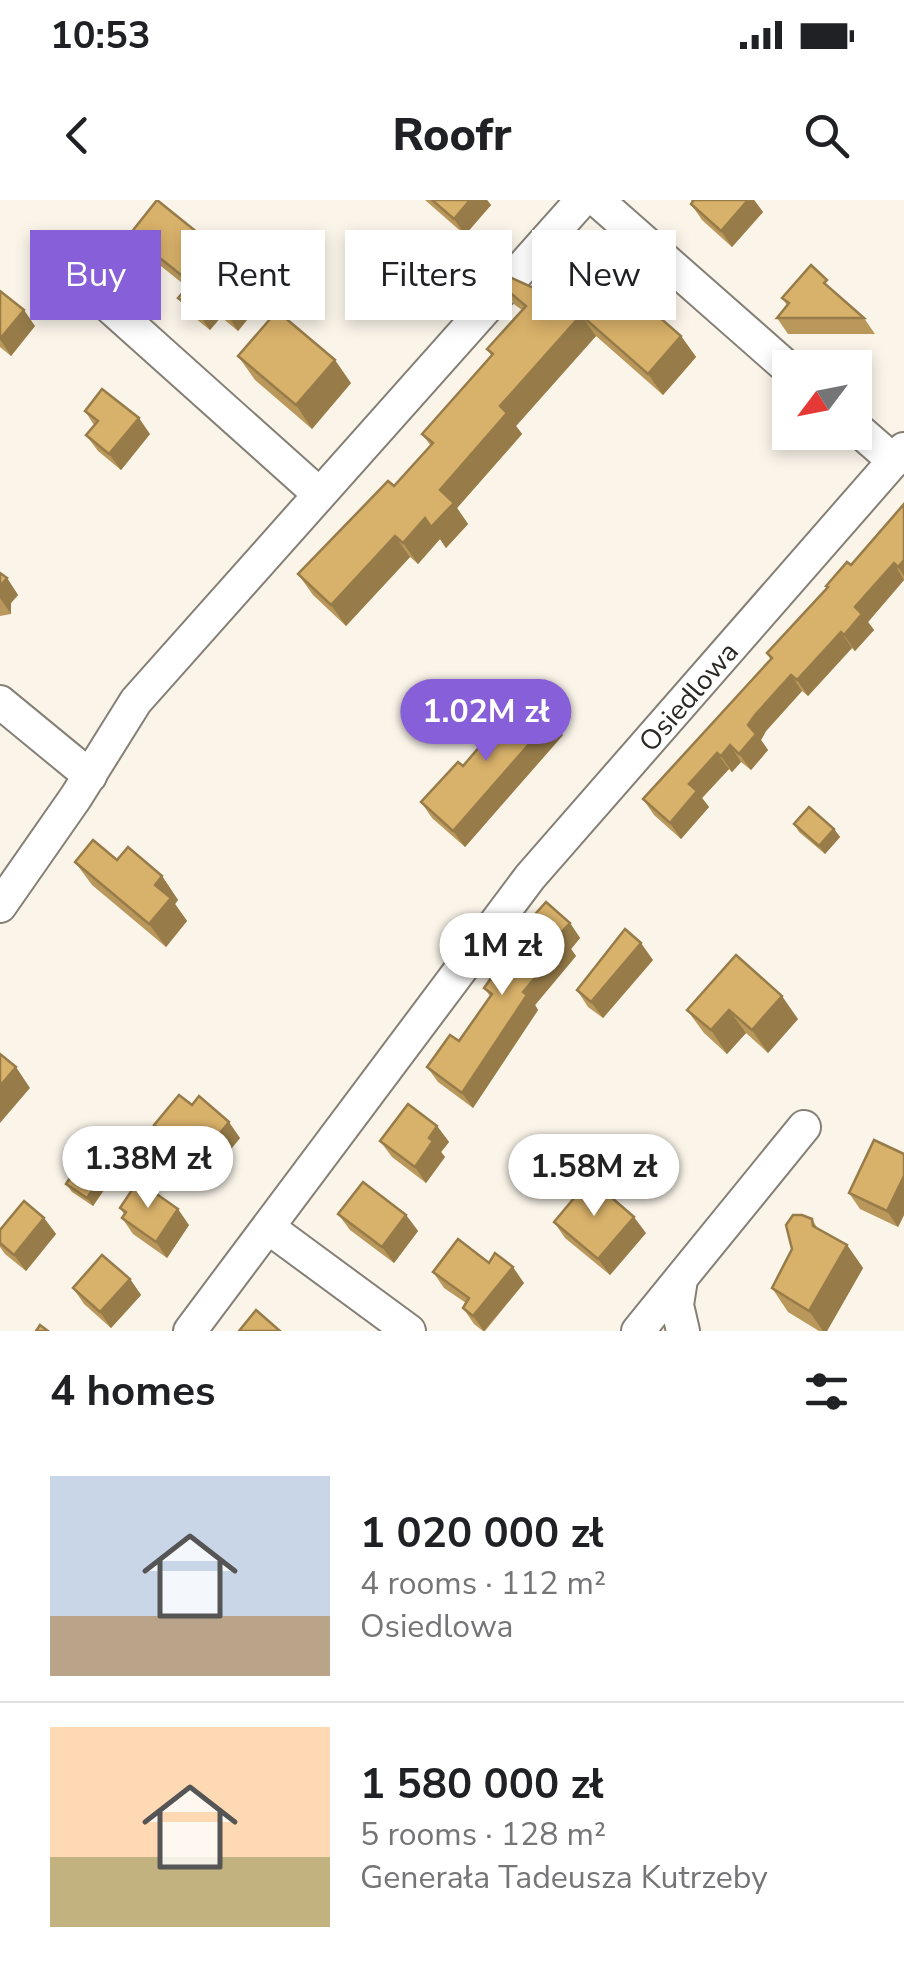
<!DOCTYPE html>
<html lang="en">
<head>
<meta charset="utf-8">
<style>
  :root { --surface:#fff; --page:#f2f2f2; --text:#202124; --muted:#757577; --line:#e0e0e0; --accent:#865fd9 }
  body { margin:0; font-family:"Nunito Sans",sans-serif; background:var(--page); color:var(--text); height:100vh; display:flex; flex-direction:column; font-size:38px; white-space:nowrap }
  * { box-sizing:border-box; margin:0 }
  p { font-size:32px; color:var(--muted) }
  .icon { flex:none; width:55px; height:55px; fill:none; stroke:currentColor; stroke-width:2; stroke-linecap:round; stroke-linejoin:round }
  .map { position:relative; height:1131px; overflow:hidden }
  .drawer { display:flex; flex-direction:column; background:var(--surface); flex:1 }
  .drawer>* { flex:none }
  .guide { position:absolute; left:30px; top:30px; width:845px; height:90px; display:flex; gap:20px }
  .needle { width:65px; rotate:238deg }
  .tools { position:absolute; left:772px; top:150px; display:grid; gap:20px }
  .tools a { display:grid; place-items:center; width:100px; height:100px; border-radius:0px; background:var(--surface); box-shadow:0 5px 15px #0003; font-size:50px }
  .price { position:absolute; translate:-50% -85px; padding:0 22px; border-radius:35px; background:#fff; color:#222; font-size:32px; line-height:65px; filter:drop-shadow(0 2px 5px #0008) }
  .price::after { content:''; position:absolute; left:50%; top:60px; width:30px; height:22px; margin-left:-15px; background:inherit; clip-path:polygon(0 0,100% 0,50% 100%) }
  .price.current { background:var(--accent); color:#fff }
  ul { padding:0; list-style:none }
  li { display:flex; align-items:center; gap:30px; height:250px; padding:0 50px }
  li+li { border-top:2px solid var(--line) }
  li span { display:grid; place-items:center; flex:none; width:280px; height:200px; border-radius:0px; color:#555 }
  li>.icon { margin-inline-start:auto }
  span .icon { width:120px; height:120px; fill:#fffc; stroke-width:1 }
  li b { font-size:42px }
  h2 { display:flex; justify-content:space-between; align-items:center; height:120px; padding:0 50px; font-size:42px }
  .chip { padding:0 35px; border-radius:0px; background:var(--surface); box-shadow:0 5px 15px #0003; font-size:35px; line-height:90px }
  .chip.current { background:var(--accent); color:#fff }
  .status { display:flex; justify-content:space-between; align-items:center; height:70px; padding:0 50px; background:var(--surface); direction:ltr }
  .status svg { height:28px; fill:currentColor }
  header { display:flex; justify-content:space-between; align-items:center; height:130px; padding:0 50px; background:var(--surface); font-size:45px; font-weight:800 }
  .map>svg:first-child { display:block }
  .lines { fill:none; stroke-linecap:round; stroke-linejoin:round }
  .minor-casing { stroke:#857f76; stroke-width:36 }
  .minor { stroke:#fff; stroke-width:32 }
  .wall { fill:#ba985b }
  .shaded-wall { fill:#977c4a }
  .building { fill:#d8b16a; stroke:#977c4a; stroke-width:2.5 }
  .labels { text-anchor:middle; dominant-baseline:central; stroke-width:8; stroke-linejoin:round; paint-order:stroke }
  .street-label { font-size:28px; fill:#2b2824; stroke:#fff }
</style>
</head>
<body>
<div class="status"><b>10:53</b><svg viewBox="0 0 49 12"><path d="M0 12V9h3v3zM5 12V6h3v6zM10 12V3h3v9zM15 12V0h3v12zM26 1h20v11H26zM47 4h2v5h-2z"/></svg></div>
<header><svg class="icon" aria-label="back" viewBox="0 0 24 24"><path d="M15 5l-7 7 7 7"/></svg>Roofr<svg class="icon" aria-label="search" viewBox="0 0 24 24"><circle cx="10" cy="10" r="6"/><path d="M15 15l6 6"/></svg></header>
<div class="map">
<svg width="904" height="1131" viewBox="0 0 904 1131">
  <rect width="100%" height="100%" fill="#faf4e9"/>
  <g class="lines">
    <g class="minor-casing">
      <g id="minor">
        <path d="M 597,0 L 790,170"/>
        <path d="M 79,79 L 319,294"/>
        <path d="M 855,227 L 894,261"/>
        <path d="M 0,502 L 90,576"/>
        <path d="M 0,706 L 76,597 L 136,501 L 582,0"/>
        <path d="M 269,1028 L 409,1131"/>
        <path d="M 681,1079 L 677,1105 L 683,1131"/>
        <path d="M 190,1131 L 530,677 L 904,249"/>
        <path d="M 638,1131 L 804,927"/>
      </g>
    </g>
    <use href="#minor" class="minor"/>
  </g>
  <g class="wall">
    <path d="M 425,0 L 487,0 L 491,5 L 465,35 Z"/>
    <path d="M 691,0 L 754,0 L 763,12 L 732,47 L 702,20 L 691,4 L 692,3 Z"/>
    <path d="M 130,34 L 246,76 L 253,82 L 265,98 L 238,131 L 221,117 L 210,130 L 190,114 L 178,98 L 187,87 L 141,50 Z"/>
    <path d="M 567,80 L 625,106 L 681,136 L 696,157 L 663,195 L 596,136 L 516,226 L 522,234 L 457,308 L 468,324 L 446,348 L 440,339 L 418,364 L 410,357 L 346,426 L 313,395 L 298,374 L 394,286 L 431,246 L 422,234 L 491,155 L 487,149 L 522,110 L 515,105 L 500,84 L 538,90 Z"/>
    <path d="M 0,91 L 35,126 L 11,156 L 0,147 Z"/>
    <path d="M 838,95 L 864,118 L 875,134 L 788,134 L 777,118 L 787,105 L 782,98 Z"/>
    <path d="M 238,156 L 351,183 L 312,229 L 255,180 Z"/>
    <path d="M 85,211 L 150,234 L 121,270 L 98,251 L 86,235 L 94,225 Z"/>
    <path d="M 904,304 L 904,380 L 868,422 L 874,430 L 855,451 L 852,448 L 808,496 L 802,491 L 766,531 L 761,540 L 768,550 L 751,570 L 741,562 L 732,572 L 729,569 L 702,598 L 709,607 L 681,639 L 654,615 L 643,599 L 771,460 L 767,453 L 851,365 Z"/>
    <path d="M 0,373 L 7,378 L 18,395 L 11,403 L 11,414 L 0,416 Z"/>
    <path d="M 563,535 L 465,647 L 432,618 L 421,602 Z"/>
    <path d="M 794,624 L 834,629 L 840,637 L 825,654 L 799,632 Z"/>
    <path d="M 117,660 L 162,676 L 178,700 L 175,704 L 187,721 L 166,747 L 92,685 L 75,662 Z"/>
    <path d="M 570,723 L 580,738 L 571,749 L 576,756 L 535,805 L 538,810 L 473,908 L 438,882 L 427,867 L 459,841 L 490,796 L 484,788 L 515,744 L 512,740 Z"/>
    <path d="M 736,755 L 798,819 L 768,853 L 746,833 L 727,854 L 704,833 L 687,810 Z"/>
    <path d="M 653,760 L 603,818 L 588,807 L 577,790 Z"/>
    <path d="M 154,925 L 240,938 L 208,977 L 165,941 Z"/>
    <path d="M 437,926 L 449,942 L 441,952 L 445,957 L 426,983 L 392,957 L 380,941 Z"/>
    <path d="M 904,954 L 904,1015 L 898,1027 L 860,1009 L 849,993 Z"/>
    <path d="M 102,976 L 108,984 L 93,1006 L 72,992 L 66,984 Z"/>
    <path d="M 120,1008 L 189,1025 L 167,1058 L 133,1034 L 122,1018 L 124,1014 Z"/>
    <path d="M 338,1014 L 406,1015 L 418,1031 L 394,1063 L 350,1030 Z"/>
    <path d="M 44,1018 L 56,1034 L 26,1071 L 5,1054 L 0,1047 L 0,1030 Z"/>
    <path d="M 812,1019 L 818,1029 L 847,1045 L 863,1068 L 827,1131 L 819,1131 L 788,1112 L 772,1088 Z"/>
    <path d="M 554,1022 L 646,1033 L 610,1075 L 565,1038 Z"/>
    <path d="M 489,1063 L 524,1083 L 485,1131 L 483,1131 L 474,1124 L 463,1108 L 466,1103 L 444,1088 L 433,1072 Z"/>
    <path d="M 130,1079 L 141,1095 L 111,1128 L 84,1104 L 73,1088 Z"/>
  </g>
  <g class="shaded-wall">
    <path d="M 470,0 L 487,0 L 491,5 L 465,35 L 454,19 Z"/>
    <path d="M 748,0 L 754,0 L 763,12 L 732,47 L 721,31 Z"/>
    <path d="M 253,82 L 265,98 L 238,131 L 227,114 Z"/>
    <path d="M 210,101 L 221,117 L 210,130 L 199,114 Z"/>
    <path d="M 24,110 L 35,126 L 11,156 L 0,139 Z"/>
    <path d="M 581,115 L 596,136 L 516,226 L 522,234 L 457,308 L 468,324 L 446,348 L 440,339 L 418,364 L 403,343 L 500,206 Z"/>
    <path d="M 681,136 L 696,157 L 663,195 L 648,174 Z"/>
    <path d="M 335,160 L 351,183 L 312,229 L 296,205 Z"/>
    <path d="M 139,218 L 150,234 L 121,270 L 109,254 Z"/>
    <path d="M 395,336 L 410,357 L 346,426 L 331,405 Z"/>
    <path d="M 904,360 L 904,376 L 898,367 Z"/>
    <path d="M 894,363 L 904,380 L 868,422 L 874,430 L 855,451 L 844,435 L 855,407 Z"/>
    <path d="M 7,378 L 18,395 L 11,403 L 11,414 L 0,398 L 0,386 Z"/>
    <path d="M 841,432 L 852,448 L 808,496 L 797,480 Z"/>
    <path d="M 791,475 L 802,491 L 766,531 L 761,540 L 768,550 L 751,570 L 739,554 L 748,525 L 755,515 Z"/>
    <path d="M 551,519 L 563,535 L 465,647 L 453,631 Z"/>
    <path d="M 730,545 L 741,562 L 732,572 L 721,556 Z"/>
    <path d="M 717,553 L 729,569 L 702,598 L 709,607 L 681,639 L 670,623 L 689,584 Z"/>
    <path d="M 834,629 L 840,637 L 825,654 L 819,646 Z"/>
    <path d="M 162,676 L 178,700 L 175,704 L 187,721 L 166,747 L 149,724 L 155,685 Z"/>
    <path d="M 570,723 L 580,738 L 571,749 L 576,756 L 535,805 L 538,810 L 473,908 L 462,893 L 523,792 L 559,735 Z"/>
    <path d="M 641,743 L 653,760 L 603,818 L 591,802 Z"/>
    <path d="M 782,796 L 798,819 L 768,853 L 752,830 Z"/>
    <path d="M 729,810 L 746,833 L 727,854 L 711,830 Z"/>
    <path d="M 16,867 L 30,888 L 0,923 L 0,886 Z"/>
    <path d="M 229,922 L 240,938 L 208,977 L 197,961 Z"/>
    <path d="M 437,926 L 449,942 L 441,952 L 445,957 L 426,983 L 415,967 L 429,938 Z"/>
    <path d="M 102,976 L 108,984 L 93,1006 L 87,998 Z"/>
    <path d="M 904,976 L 904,1015 L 898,1027 L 887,1011 Z"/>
    <path d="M 178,1009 L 189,1025 L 167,1058 L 156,1042 Z"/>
    <path d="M 406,1015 L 418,1031 L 394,1063 L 382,1047 Z"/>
    <path d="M 634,1017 L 646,1033 L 610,1075 L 598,1059 Z"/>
    <path d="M 44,1018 L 56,1034 L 26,1071 L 14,1055 Z"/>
    <path d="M 847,1045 L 863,1068 L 827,1131 L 823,1131 L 809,1111 Z"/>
    <path d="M 513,1067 L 524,1083 L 484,1131 L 473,1116 Z"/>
    <path d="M 130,1079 L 141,1095 L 111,1128 L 100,1112 Z"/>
  </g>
  <g class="building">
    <path d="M 157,0 L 239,66 L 237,68 L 253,82 L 227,114 L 210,101 L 199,114 L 178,98 L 191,83 L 130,34 Z"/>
    <path d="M 432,0 L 470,0 L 454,19 Z"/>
    <path d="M 694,0 L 748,0 L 721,31 L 691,4 Z"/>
    <path d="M 579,65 L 625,106 L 634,95 L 681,136 L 648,174 L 581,115 L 500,206 L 507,213 L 440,290 L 454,303 L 431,327 L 425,318 L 403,343 L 395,336 L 331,405 L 298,374 L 388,281 L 394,286 L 433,243 L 422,234 L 493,154 L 487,149 L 526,106 L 500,84 L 507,76 L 538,90 L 556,70 L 567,80 Z"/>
    <path d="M 811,65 L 827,80 L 824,83 L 864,118 L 777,118 L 789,103 L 782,98 Z"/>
    <path d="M 0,91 L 24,110 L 0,139 Z"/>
    <path d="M 277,111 L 335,160 L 296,205 L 238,156 Z"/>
    <path d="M 102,189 L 139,218 L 109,254 L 86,235 L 98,221 L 85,211 Z"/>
    <path d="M 904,304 L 904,360 L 898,367 L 894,363 L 855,407 L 862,414 L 844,435 L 841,432 L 797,480 L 791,475 L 755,515 L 748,525 L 756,534 L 739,554 L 730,545 L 721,556 L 717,553 L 689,584 L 697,591 L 670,623 L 643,599 L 772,458 L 767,453 L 828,387 L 826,386 L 847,362 L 851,365 Z"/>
    <path d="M 0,373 L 7,378 L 0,386 Z"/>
    <path d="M 524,495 L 551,519 L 453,631 L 421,602 L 458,562 L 463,566 Z"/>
    <path d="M 809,607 L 834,629 L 819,646 L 794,624 Z"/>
    <path d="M 93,640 L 117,660 L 128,647 L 162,676 L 155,685 L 171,698 L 149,724 L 75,662 Z"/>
    <path d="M 546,702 L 570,723 L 559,735 L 566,741 L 523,792 L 527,795 L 462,893 L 427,867 L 450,835 L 459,841 L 492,794 L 484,788 L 516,743 L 512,740 Z"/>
    <path d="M 625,729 L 641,743 L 591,802 L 577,790 Z"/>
    <path d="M 736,755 L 782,796 L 752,830 L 729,810 L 711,830 L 687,810 Z"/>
    <path d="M 0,854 L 16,867 L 0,886 Z"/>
    <path d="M 179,895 L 192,905 L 199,896 L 229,922 L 197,961 L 154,925 Z"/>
    <path d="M 408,904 L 437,926 L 429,938 L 433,941 L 415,967 L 380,941 Z"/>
    <path d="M 874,940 L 904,954 L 904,976 L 887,1011 L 849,993 Z"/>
    <path d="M 81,962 L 102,976 L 87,998 L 66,984 Z"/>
    <path d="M 590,979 L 634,1017 L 598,1059 L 554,1022 Z"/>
    <path d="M 138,981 L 178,1009 L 156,1042 L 122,1018 L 126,1012 L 120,1008 Z"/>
    <path d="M 363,982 L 406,1015 L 382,1047 L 338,1014 Z"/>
    <path d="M 24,1001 L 44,1018 L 14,1055 L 0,1043 L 0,1030 Z"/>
    <path d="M 793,1015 L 802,1015 L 812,1019 L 813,1026 L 847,1045 L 809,1111 L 772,1088 L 792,1049 L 786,1025 Z"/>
    <path d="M 458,1039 L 489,1063 L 495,1053 L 513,1067 L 473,1116 L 463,1108 L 469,1098 L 433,1072 Z"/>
    <path d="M 102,1055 L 130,1079 L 100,1112 L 73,1088 Z"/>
    <path d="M 256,1110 L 280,1131 L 239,1131 Z"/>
    <path d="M 40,1125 L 48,1131 L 36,1131 Z"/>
  </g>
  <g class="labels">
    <g class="street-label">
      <text transform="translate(689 497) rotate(-49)">Osiedlowa</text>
    </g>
  </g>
</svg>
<div class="tools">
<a><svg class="needle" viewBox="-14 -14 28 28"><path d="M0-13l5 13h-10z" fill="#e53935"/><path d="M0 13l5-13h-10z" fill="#757577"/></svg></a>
</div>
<b class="price current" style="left:486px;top:564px">1.02M zł</b>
<b class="price" style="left:502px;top:798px">1M zł</b>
<b class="price" style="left:148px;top:1011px">1.38M zł</b>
<b class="price" style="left:594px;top:1019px">1.58M zł</b>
<div class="guide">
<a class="chip current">Buy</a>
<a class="chip">Rent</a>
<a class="chip">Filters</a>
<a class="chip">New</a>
</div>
</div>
<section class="drawer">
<h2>4 homes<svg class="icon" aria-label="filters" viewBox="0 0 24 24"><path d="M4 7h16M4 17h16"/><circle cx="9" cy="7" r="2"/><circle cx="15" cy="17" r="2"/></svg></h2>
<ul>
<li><span style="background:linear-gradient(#c9d6e8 70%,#b9a48a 0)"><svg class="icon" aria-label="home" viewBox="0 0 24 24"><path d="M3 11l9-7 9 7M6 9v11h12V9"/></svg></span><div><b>1 020 000 zł</b><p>4 rooms · 112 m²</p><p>Osiedlowa</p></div></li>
<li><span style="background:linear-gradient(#ffd9b3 65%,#c2b280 0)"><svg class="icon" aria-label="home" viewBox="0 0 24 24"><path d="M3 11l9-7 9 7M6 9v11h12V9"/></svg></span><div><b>1 580 000 zł</b><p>5 rooms · 128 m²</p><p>Generała Tadeusza Kutrzeby</p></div></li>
</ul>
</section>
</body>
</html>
